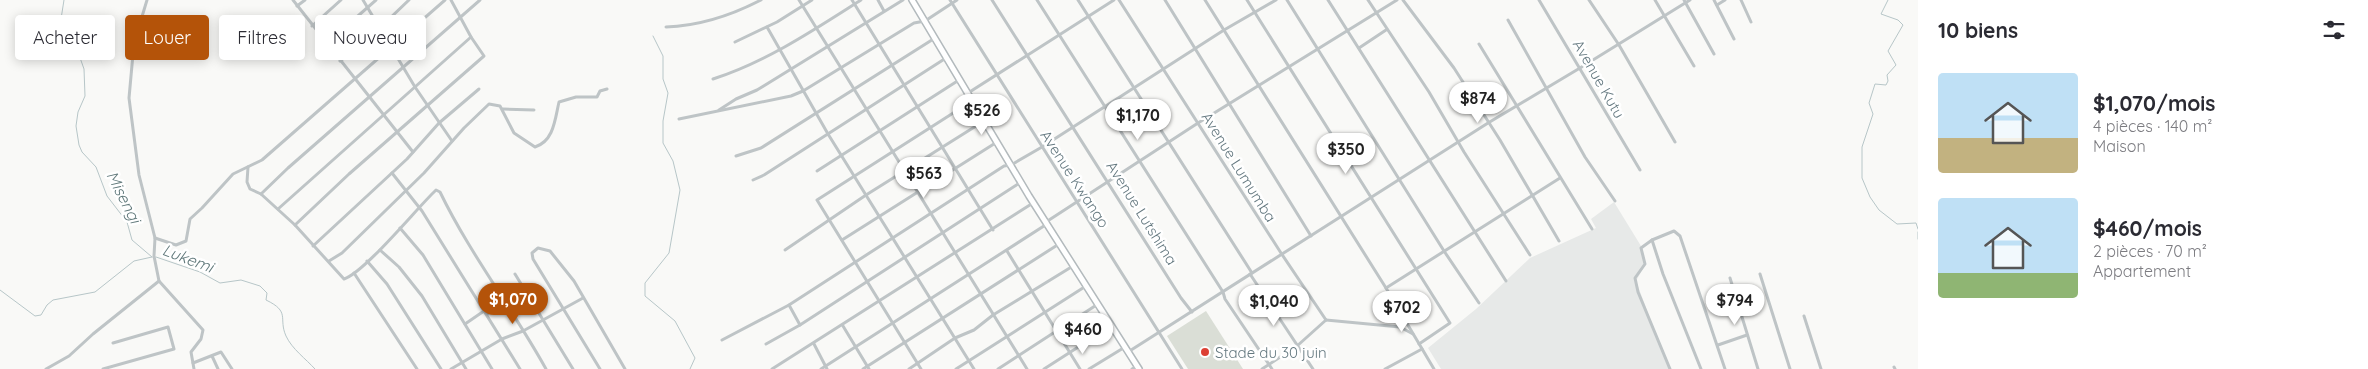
<!DOCTYPE html>
<html lang="fr">
<head>
<meta charset="utf-8">
<style>
  :root { --surface:#fff; --page:#f7f7f7; --text:#2b2b33; --muted:#7c7c81; --accent:#b45309 }
  body { margin:0; font-family:Quicksand,sans-serif; background:var(--page); color:var(--text); height:100vh; display:flex; flex-direction:column; font-size:19px; white-space:nowrap }
  * { box-sizing:border-box; margin:0 }
  p { font-size:16px; color:var(--muted) }
  .icon { flex:none; width:28px; height:28px; fill:none; stroke:currentColor; stroke-width:2; stroke-linecap:round; stroke-linejoin:round }
  .map { position:relative; flex:1; overflow:hidden }
  .side { display:flex; flex-direction:column; background:var(--surface); width:450px }
  .side>* { flex:none }
  .guide { position:absolute; left:15px; top:15px; width:475px; height:45px; display:flex; gap:10px }
  .price { position:absolute; translate:-50% -42px; padding:0 11px; border-radius:18px; background:#fff; color:#222; font-size:16px; line-height:32px; filter:drop-shadow(0 1px 2px #0008) }
  .price::after { content:''; position:absolute; left:50%; top:30px; width:15px; height:11px; margin-left:-8px; background:inherit; clip-path:polygon(0 0,100% 0,50% 100%) }
  .price.current { background:var(--accent); color:#fff }
  ul { padding:0; list-style:none }
  li { display:flex; align-items:center; gap:15px; height:125px; padding:0 20px }
  li span { display:grid; place-items:center; flex:none; width:140px; height:100px; border-radius:5px; color:#555 }
  li>.icon { margin-inline-start:auto }
  span .icon { width:60px; height:60px; fill:#fffc; stroke-width:1 }
  li b { font-size:21px }
  h2 { display:flex; justify-content:space-between; align-items:center; height:60px; padding:0 20px; font-size:21px }
  .tag { padding:0 18px; border-radius:5px; background:var(--surface); box-shadow:0 2px 12px #0003; font-size:18px; line-height:45px }
  .tag.current { background:var(--accent); color:#fff }
  main { display:flex; flex:1; min-height:0 }
  .map>svg:first-child { display:block }
  .built { fill:#e7e9e8 }
  .green { fill:#daded6 }
  .lines { fill:none; stroke-linecap:round; stroke-linejoin:round }
  .stream { stroke:#b7c6c8; stroke-width:1 }
  .secondary-casing { stroke:#b3babd; stroke-width:8 }
  .minor { stroke:#bec4c6; stroke-width:3 }
  .secondary { stroke:#fff; stroke-width:5 }
  .poi-dot { fill:#dc4034; stroke:#fff; stroke-width:2 }
  .labels { text-anchor:middle; dominant-baseline:central; stroke-width:5; stroke-linejoin:round; paint-order:stroke }
  .street-label { font-size:15px; fill:#657980; stroke:#fff }
  .poi-label { font-size:15px; fill:#657980; stroke:#fff; text-anchor:start }
  .water-label { font-size:16px; font-style:italic; fill:#60787a; stroke:#fff }
</style>
</head>
<body>
<main>
<div class="map">
<svg width="1918" height="369" viewBox="0 0 1918 369">
  <rect width="100%" height="100%" fill="#f9f9f7"/>
  <path class="built" d="M 1614,202 L 1641,246 L 1645,265 L 1636,281 L 1669,369 L 1441,369 L 1428,348 L 1476,309 L 1530,258 L 1596,228 L 1591,219 Z"/>
  <path class="green" d="M 1206,311 L 1243,369 L 1188,369 L 1167,336 Z"/>
  <g class="lines">
    <g class="stream">
      <path d="M 64,0 L 61,19 L 73,38 L 84,69 L 85,96 L 78,112 L 76,126 L 79,145 L 82,152 L 96,167 L 107,196 L 127,222 L 132,240 L 152,257"/>
      <path d="M 1888,0 L 1881,14 L 1898,20 L 1903,25 L 1888,51 L 1896,65 L 1887,75 L 1888,81 L 1886,85 L 1875,84 L 1869,103 L 1873,114 L 1862,147 L 1862,178 L 1870,197 L 1879,210 L 1897,224 L 1916,223 L 1918,229"/>
      <path d="M 653,36 L 663,56 L 663,79 L 668,93 L 663,121 L 663,143 L 673,161 L 680,190 L 669,253 L 645,283 L 645,296 L 675,321 L 695,358 L 690,369"/>
      <path d="M 1918,232 L 1918,239"/>
      <path d="M 156,257 L 200,272 L 220,283 L 241,280 L 260,286 L 267,293 L 266,300 C 291,312 278,318 286,336 C 292,349 306,359 315,369"/>
      <path d="M 0,290 L 35,316 L 41,315 L 47,305 L 53,300 L 95,292 L 134,261 L 152,257"/>
    </g>
    <g class="secondary-casing">
      <path id="secondary" d="M 912,0 L 1029,196 L 1139,369"/>
    </g>
    <g class="minor">
      <path d="M 293,0 L 413,152"/>
      <path d="M 363,0 L 415,87 L 452,141"/>
      <path d="M 799,0 L 1027,369"/>
      <path d="M 852,0 L 993,230"/>
      <path d="M 878,0 L 884,11"/>
      <path d="M 950,0 L 1182,369"/>
      <path d="M 992,0 L 1181,298 L 1192,312"/>
      <path d="M 1037,0 L 1223,292 L 1225,299 L 1272,369"/>
      <path d="M 1078,0 L 1252,273"/>
      <path d="M 1119,0 L 1281,253 L 1326,320"/>
      <path d="M 1165,0 L 1311,236"/>
      <path d="M 1205,0 L 1386,288 L 1434,369"/>
      <path d="M 1247,0 L 1450,323 L 1419,344"/>
      <path d="M 1287,0 L 1444,251 L 1479,303"/>
      <path d="M 1328,0 L 1506,281"/>
      <path d="M 1368,0 L 1429,92 L 1464,152 L 1530,255"/>
      <path d="M 1403,0 L 1454,68 L 1500,140 L 1559,241"/>
      <path d="M 1539,0 L 1640,170"/>
      <path d="M 1589,0 L 1619,45 L 1675,142"/>
      <path d="M 1655,0 L 1694,66"/>
      <path d="M 1684,0 L 1714,54"/>
      <path d="M 1714,0 L 1734,39"/>
      <path d="M 1741,0 L 1751,22"/>
      <path d="M 1717,5 L 1725,0"/>
      <path d="M 297,6 L 305,0"/>
      <path d="M 1508,20 L 1585,157 L 1615,201"/>
      <path d="M 312,26 L 341,0"/>
      <path d="M 666,27 C 699,26 732,15 761,0"/>
      <path d="M 767,27 L 828,134 L 974,369"/>
      <path d="M 735,42 L 777,22 L 812,0"/>
      <path d="M 326,44 L 376,0"/>
      <path d="M 1479,44 L 1592,229"/>
      <path d="M 1359,48 L 1386,30"/>
      <path d="M 340,61 L 364,43 L 409,0"/>
      <path d="M 713,79 C 766,62 814,30 861,0"/>
      <path d="M 968,93 L 1114,0"/>
      <path d="M 503,109 L 534,110"/>
      <path d="M 719,110 L 736,99 L 757,90 L 903,0"/>
      <path d="M 679,119 L 791,96 L 803,91 L 914,23 L 925,21 L 957,0"/>
      <path d="M 736,156 L 761,148 L 935,38"/>
      <path d="M 248,167 L 247,182 L 250,189 L 261,194 L 295,225 L 344,279 C 365,272 416,209 436,190 L 440,192 C 470,254 513,309 546,369"/>
      <path d="M 817,171 L 959,80"/>
      <path d="M 392,173 L 422,211 L 520,369"/>
      <path d="M 753,180 L 764,175 L 946,58"/>
      <path d="M 261,194 L 288,168 L 480,0"/>
      <path d="M 278,209 L 471,37"/>
      <path d="M 1046,222 L 1198,123 L 1397,0"/>
      <path d="M 295,225 L 349,174 L 484,56 L 471,37 L 451,0"/>
      <path d="M 400,228 L 423,255 L 492,369"/>
      <path d="M 155,238 L 176,245 L 186,241 L 190,219 L 202,208 L 233,174 L 262,160 L 445,0"/>
      <path d="M 842,240 L 997,142"/>
      <path d="M 1652,240 L 1663,274 L 1701,369"/>
      <path d="M 313,246 L 407,159 L 439,123 L 479,89"/>
      <path d="M 380,250 L 399,267 L 422,296 L 466,369"/>
      <path d="M 785,250 L 866,195 L 984,121"/>
      <path d="M 1007,251 L 1080,369"/>
      <path d="M 329,261 L 342,253 L 424,173 L 464,128 L 489,104 L 500,106 L 514,133 L 535,147 C 554,141 555,119 559,102 L 576,97 L 597,97 L 600,91 L 607,89"/>
      <path d="M 367,261 L 387,284 L 441,369"/>
      <path d="M 354,273 L 417,369"/>
      <path d="M 515,274 L 573,369"/>
      <path d="M 1250,274 L 1313,369"/>
      <path d="M 1760,274 L 1790,369"/>
      <path d="M 1730,278 L 1758,369"/>
      <path d="M 159,281 L 203,330 L 201,339 L 191,352 L 194,369"/>
      <path d="M 1386,288 L 1560,178"/>
      <path d="M 789,305 L 800,325"/>
      <path d="M 487,314 L 525,293"/>
      <path d="M 1804,316 L 1821,369"/>
      <path d="M 1326,320 L 1400,327 L 1413,334"/>
      <path d="M 465,324 L 484,311"/>
      <path d="M 843,326 L 869,369"/>
      <path d="M 722,340 L 789,305 L 1004,166 L 1011,165 L 1042,147 L 1224,30 L 1276,0"/>
      <path d="M 766,344 L 800,325 L 1021,182"/>
      <path d="M 814,344 L 827,369"/>
      <path d="M 1718,345 L 1747,335"/>
      <path d="M 1128,352 L 1488,123 L 1580,68 L 1690,0"/>
      <path d="M 212,356 L 218,369"/>
      <path d="M 193,363 L 221,352 L 232,369"/>
      <path d="M 1894,367 L 1895,369"/>
      <path d="M 46,369 L 69,356 L 93,334 L 159,281 L 154,256 L 155,238 L 139,175 L 129,98 L 134,43 L 147,0"/>
      <path d="M 103,369 L 174,349 L 168,327 L 113,343"/>
      <path d="M 451,369 L 502,339 L 523,331 L 583,298"/>
      <path d="M 600,369 L 533,259 L 532,253 L 538,248 L 550,251 L 574,281 L 625,369"/>
      <path d="M 772,369 L 1033,203"/>
      <path d="M 821,369 L 1047,224"/>
      <path d="M 863,369 L 1059,244"/>
      <path d="M 909,369 L 955,338 L 974,330 L 993,315 L 1073,266"/>
      <path d="M 921,369 L 817,200 L 972,101"/>
      <path d="M 956,369 L 1086,286"/>
      <path d="M 998,369 L 1098,304"/>
      <path d="M 1044,369 L 1111,326"/>
      <path d="M 1089,369 L 1125,347"/>
      <path d="M 1132,369 L 1137,366"/>
      <path d="M 1262,369 L 1297,346 L 1326,320"/>
      <path d="M 1385,369 L 1422,349"/>
      <path d="M 1670,369 L 1638,292 L 1635,278 L 1645,264 L 1641,248 L 1652,240 L 1674,231 L 1680,236 L 1725,369"/>
    </g>
    <use href="#secondary" class="secondary"/>
  </g>
  <circle class="poi-dot" cx="1205" cy="352" r="5"/>
  <g class="labels">
    <g class="street-label">
      <text transform="translate(1599 79) rotate(60)">Avenue Kutu</text>
      <text transform="translate(1239 167) rotate(58)">Avenue Lumumba</text>
      <text transform="translate(1075 179) rotate(57)">Avenue Kwango</text>
      <text transform="translate(1142 213) rotate(58)">Avenue Lutshima</text>
    </g>
    <g class="poi-label">
      <text x="1215" y="352">Stade du 30 juin</text>
    </g>
    <g class="water-label">
      <text transform="translate(124 197) rotate(63)">Misengi</text>
      <text transform="translate(188 258) rotate(21)">Lukemi</text>
    </g>
  </g>
</svg>
<b class="price" style="left:1478px;top:124px">$874</b>
<b class="price" style="left:982px;top:136px">$526</b>
<b class="price" style="left:1138px;top:141px">$1,170</b>
<b class="price" style="left:1346px;top:175px">$350</b>
<b class="price" style="left:924px;top:199px">$563</b>
<b class="price current" style="left:513px;top:325px">$1,070</b>
<b class="price" style="left:1735px;top:326px">$794</b>
<b class="price" style="left:1274px;top:327px">$1,040</b>
<b class="price" style="left:1402px;top:333px">$702</b>
<b class="price" style="left:1083px;top:355px">$460</b>
<div class="guide">
<a class="tag">Acheter</a>
<a class="tag current">Louer</a>
<a class="tag">Filtres</a>
<a class="tag">Nouveau</a>
</div>
</div>
<section class="side">
<h2>10 biens<svg class="icon" aria-label="filters" viewBox="0 0 24 24"><path d="M4 7h16M4 17h16"/><circle cx="9" cy="7" r="2"/><circle cx="15" cy="17" r="2"/></svg></h2>
<ul>
<li><span style="background:linear-gradient(#bfe0f5 65%,#c2b280 0)"><svg class="icon" aria-label="home" viewBox="0 0 24 24"><path d="M3 11l9-7 9 7M6 9v11h12V9"/></svg></span><div><b>$1,070/mois</b><p>4 pièces · 140 m²</p><p>Maison</p></div></li>
<li><span style="background:linear-gradient(#bfe0f5 75%,#8fb573 0)"><svg class="icon" aria-label="home" viewBox="0 0 24 24"><path d="M3 11l9-7 9 7M6 9v11h12V9"/></svg></span><div><b>$460/mois</b><p>2 pièces · 70 m²</p><p>Appartement</p></div></li>
</ul>
</section>
</main>
</body>
</html>
